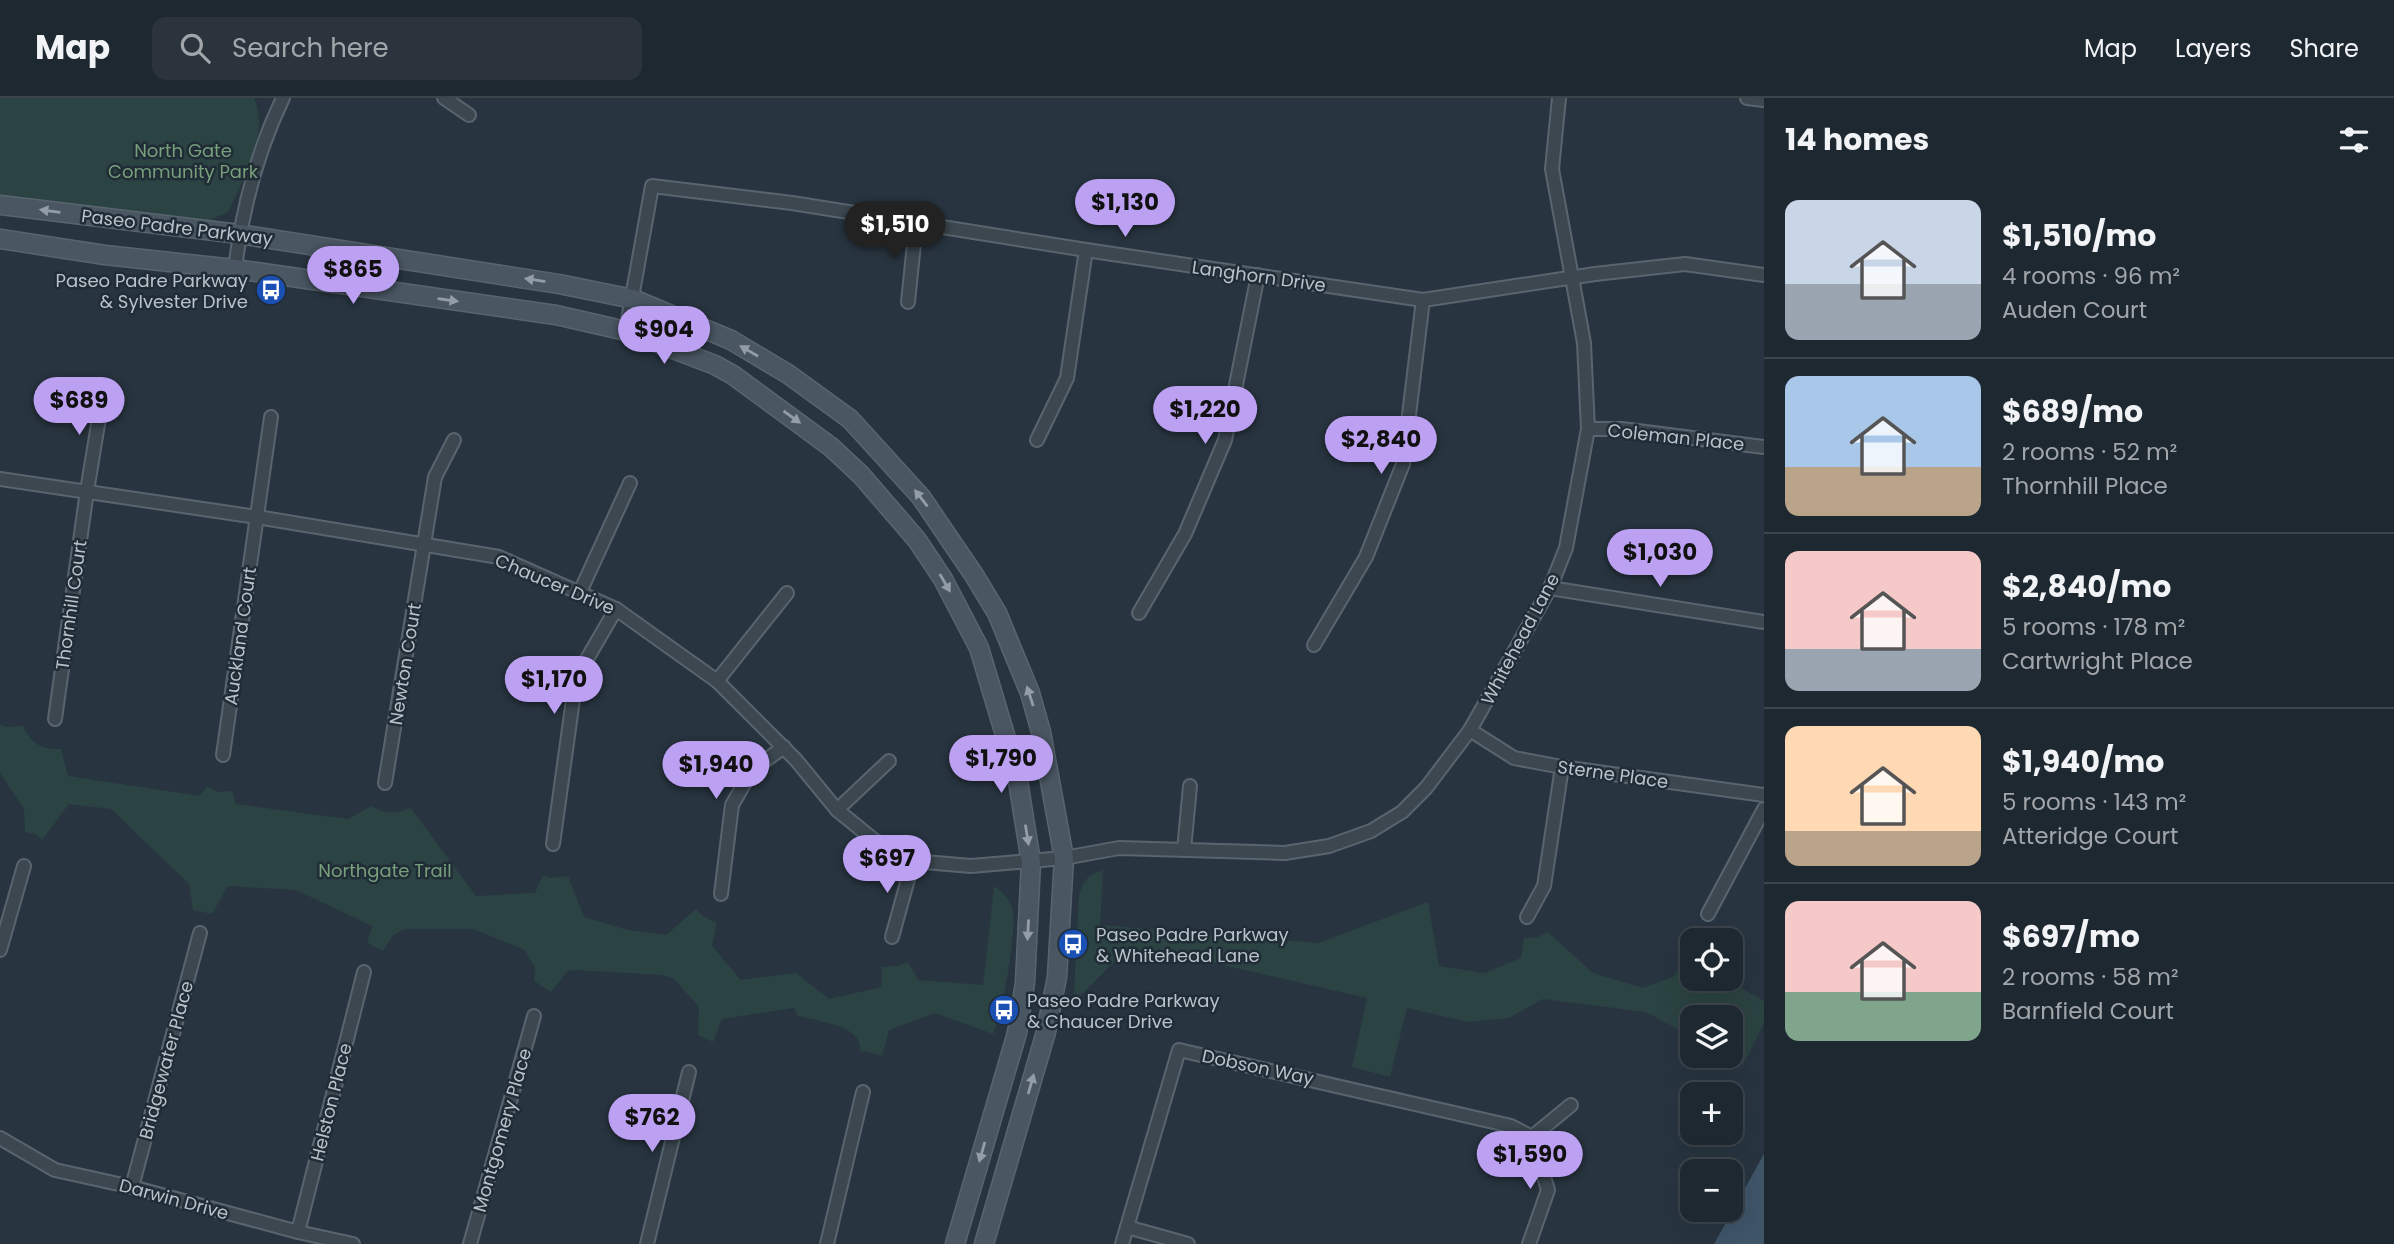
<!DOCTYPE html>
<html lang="en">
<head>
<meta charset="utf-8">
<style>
  :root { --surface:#1e2830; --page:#2b343c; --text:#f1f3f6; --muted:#a1a6ab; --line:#3c444c; --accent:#bca0f2 }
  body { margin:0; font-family:Poppins,sans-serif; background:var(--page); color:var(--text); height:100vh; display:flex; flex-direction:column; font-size:26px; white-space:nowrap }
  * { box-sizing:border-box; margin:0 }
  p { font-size:23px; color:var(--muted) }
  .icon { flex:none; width:38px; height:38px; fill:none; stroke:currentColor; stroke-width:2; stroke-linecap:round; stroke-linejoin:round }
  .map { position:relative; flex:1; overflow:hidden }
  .details { display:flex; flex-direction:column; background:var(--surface); width:630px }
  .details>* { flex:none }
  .buttons { position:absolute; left:1680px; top:830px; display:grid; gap:14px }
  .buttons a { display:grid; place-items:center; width:63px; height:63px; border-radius:14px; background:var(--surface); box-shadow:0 7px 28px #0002,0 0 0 2px var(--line); font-size:35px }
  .price { position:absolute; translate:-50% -60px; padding:0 16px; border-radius:24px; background:var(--accent); color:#111; font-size:23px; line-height:46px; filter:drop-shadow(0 2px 4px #0008) }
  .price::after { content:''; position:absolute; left:50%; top:42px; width:21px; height:16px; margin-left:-10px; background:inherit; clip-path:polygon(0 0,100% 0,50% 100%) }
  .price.active { background:#222; color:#fff }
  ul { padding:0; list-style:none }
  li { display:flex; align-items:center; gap:21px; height:175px; padding:0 21px }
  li+li { border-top:2px solid var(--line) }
  li span { display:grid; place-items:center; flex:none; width:196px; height:140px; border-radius:14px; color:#555 }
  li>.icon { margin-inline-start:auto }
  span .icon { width:84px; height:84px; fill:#fffc; stroke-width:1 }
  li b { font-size:30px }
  h2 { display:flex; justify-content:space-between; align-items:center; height:84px; padding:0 21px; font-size:30px }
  header { display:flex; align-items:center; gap:42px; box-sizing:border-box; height:98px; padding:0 35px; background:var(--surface); border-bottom:2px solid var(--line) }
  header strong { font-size:33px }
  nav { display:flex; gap:38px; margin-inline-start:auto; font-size:24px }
  .search { width:490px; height:63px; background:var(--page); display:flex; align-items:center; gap:18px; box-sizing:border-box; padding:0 24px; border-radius:14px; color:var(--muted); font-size:26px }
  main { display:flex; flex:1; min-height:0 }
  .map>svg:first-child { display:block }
  .green { fill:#2b4342 }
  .water { fill:#3f5568 }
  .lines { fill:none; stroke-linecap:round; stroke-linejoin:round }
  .street-casing { stroke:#59656e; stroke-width:16 }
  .secondary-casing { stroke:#59656e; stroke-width:21 }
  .street { stroke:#3c4750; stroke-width:12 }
  .secondary { stroke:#4a5763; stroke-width:18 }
  .oneway { fill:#929da7 }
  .labels { text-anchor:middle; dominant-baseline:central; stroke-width:5; stroke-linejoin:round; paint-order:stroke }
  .park-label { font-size:18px; fill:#789f7c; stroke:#202c36 }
  .street-label { font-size:18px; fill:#b8c2cb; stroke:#202c36 }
  .poi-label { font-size:18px; fill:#b8c2cb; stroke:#202c36; text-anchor:start }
</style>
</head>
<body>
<header>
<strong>Map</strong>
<div class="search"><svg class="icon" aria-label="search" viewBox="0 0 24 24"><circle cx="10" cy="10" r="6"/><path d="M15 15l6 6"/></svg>Search here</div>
<nav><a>Map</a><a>Layers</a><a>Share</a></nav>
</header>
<main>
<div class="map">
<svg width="1764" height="1146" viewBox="0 0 1764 1146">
  <rect width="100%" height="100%" fill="#283540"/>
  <g class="green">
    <path d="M 0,0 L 254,0 C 270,36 243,82 228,114 L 196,128 L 0,100 Z"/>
    <path d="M 0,626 L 5,629 L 23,628 C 31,646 42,652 61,651 L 68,678 L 200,698 L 207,688 L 218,694 L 232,693 L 236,706 L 348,721 L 371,708 C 384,715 397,718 410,709 L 476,798 L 535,795 L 543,777 L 550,780 L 568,778 L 584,819 L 628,832 L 666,837 L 696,811 L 703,818 L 717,825 L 712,848 L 741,882 L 796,875 L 829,901 L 882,889 L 881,869 L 897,868 L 908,864 L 918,882 L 983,887 L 994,788 C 1003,794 1011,802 1013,813 C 1016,838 1003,913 993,936 L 935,915 L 889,932 L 882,958 L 866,953 L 861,954 C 860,950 860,946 858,942 C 851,927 814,922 798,918 L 794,910 L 722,921 L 713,944 L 698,937 L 699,909 L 674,881 L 663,877 L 575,872 L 568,873 L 551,894 L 534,883 L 535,870 L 525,852 L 473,831 L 405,831 L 393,837 L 383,853 L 367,845 L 372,828 L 296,792 L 228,788 L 212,816 L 193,812 L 189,786 L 111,711 L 69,706 L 42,742 L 35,736 L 25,734 L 24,711 L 0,675 Z"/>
    <path d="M 1103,772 L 1100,827 L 1318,845 L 1428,804 L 1439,868 L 1484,875 L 1521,860 L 1524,840 L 1538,839 L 1548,834 L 1593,875 L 1643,890 L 1673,879 L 1692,854 L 1692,880 L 1723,880 L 1764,903 L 1764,925 L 1743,967 L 1725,957 L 1731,957 L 1731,919 L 1692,919 L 1692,939 L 1646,914 L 1543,901 L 1509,920 L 1468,924 L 1407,910 L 1390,979 L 1352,969 L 1367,900 L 1170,855 L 1124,854 L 1080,898 L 1074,896 L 1079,798 C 1083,783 1088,777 1103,772 Z"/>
  </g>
  <path class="water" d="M 1764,1056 L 1764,1146 L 1714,1146 Z"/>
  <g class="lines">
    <g class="street-casing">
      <g id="street">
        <path d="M 444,0 L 469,17"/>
        <path d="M 1747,0 L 1764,2"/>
        <path d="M 235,171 C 242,112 257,54 283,0"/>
        <path d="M 908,204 L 916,126"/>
        <path d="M 626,233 L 652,88 L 792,105 L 1086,152 L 1423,202 L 1595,176 L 1685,166 L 1764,177"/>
        <path d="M 1588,331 L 1622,331 L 1764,349"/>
        <path d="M 1037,342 L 1067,280 L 1086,152"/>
        <path d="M 0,381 L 257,419 L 499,459 L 616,511 L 717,583 L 796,662 L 837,712 L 874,742 L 913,763 L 971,768 L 1064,760 L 1119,750 L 1285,755 L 1329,748 L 1371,733 L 1402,714 L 1426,690 L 1470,632 L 1550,490 L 1566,450 L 1588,331 L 1584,245 L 1552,71 L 1559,0"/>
        <path d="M 1550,490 L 1764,524"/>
        <path d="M 580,494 L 630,385"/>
        <path d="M 1139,515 L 1185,436 L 1225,342 L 1258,177"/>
        <path d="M 1314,547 L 1366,459 L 1403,366 L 1423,202"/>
        <path d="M 717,583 L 787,495"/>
        <path d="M 55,621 L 87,393 L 104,290"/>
        <path d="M 1470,632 L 1514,660 L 1562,669 L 1764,697"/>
        <path d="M 223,657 L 271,319"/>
        <path d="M 385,685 L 435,379 L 454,342"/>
        <path d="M 837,712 L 889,663"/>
        <path d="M 553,746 L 576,580 L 616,511"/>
        <path d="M 1184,752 L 1190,688"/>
        <path d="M 721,796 L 732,707 L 752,672 L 784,649"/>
        <path d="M 1708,816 L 1764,711"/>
        <path d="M 1527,819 L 1544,788 L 1562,669"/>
        <path d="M 892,839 L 913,763"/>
        <path d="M 0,852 L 24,768"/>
        <path d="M 1532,1039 L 1571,1007"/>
        <path d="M 0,1040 L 55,1072 L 132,1089 L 298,1134 L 353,1146"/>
        <path d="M 132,1089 L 200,835"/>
        <path d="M 1127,1129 L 1188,1146"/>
        <path d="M 298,1134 L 364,874"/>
        <path d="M 470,1146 L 534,918"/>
        <path d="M 647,1146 L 689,974"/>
        <path d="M 827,1146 L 863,994"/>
        <path d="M 1122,1146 L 1179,952 L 1511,1028 L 1532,1039"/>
        <path d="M 1529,1146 L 1548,1092 L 1532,1039"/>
      </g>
    </g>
    <g class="secondary-casing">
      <g id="secondary">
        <path d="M 0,107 L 239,136 L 559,186 L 633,201 L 731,242 L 788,276 L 850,321 L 921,399 L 974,477 L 997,515 L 1030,595 L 1041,634 L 1064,760 L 1057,879 L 1046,934 L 984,1146"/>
        <path d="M 0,141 L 105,157 L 235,171 L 556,217 L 626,233 L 715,267 L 733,277 L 831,349 L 861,377 L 917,442 L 943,481 L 979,550 L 1017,677 L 1031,764 L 1025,885 L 1017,935 L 955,1146"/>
      </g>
    </g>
    <use href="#street" class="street"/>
    <use href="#secondary" class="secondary"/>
  </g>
  <defs><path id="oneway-solid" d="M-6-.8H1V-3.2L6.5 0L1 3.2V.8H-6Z" transform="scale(1.75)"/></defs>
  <g class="oneway">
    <use href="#oneway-solid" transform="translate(50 113) rotate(-173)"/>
    <use href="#oneway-solid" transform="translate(535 182) rotate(-171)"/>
    <use href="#oneway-solid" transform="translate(448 202) rotate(8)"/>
    <use href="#oneway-solid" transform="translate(749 253) rotate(-150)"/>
    <use href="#oneway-solid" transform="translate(792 319) rotate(36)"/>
    <use href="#oneway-solid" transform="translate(921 400) rotate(-128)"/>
    <use href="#oneway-solid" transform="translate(945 485) rotate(60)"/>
    <use href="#oneway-solid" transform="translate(1030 598) rotate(-108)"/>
    <use href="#oneway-solid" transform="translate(1027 737) rotate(81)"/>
    <use href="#oneway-solid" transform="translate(1028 832) rotate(93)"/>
    <use href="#oneway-solid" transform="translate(1031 986) rotate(-74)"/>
    <use href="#oneway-solid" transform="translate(982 1054) rotate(106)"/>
  </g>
  <defs>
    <g id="bus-disc" transform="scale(1.575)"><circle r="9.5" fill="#1a4fb4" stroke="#202c36"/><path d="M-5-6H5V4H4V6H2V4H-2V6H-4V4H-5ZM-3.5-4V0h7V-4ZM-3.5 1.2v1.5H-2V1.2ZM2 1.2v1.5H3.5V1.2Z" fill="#fff"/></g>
  </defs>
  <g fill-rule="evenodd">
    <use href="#bus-disc" x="271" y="192"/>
    <use href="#bus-disc" x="1073" y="846"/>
    <use href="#bus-disc" x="1004" y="912"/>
  </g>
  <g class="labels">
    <g class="park-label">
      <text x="183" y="52">North Gate<tspan x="183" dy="21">Community Park</tspan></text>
      <text x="385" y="772">Northgate Trail</text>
    </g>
    <g class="street-label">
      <text transform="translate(177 129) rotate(7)">Paseo Padre Parkway</text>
      <text transform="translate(1259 178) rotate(8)">Langhorn Drive</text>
      <text transform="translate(1676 339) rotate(6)">Coleman Place</text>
      <text transform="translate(555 486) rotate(23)">Chaucer Drive</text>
      <text transform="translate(71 507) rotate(-82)">Thornhill Court</text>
      <text transform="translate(240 538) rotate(-82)">Auckland Court</text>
      <text transform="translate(1520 541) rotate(-62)">Whitehead Lane</text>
      <text transform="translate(405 566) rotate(-81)">Newton Court</text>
      <text transform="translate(1613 676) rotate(8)">Sterne Place</text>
      <text transform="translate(166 962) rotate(-75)">Bridgewater Place</text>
      <text transform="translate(1258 969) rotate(12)">Dobson Way</text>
      <text transform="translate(331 1004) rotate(-76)">Helston Place</text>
      <text transform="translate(502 1032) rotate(-74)">Montgomery Place</text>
      <text transform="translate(174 1101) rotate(15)">Darwin Drive</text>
    </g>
    <g class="poi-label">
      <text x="248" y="182" text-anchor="end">Paseo Padre Parkway<tspan x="248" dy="21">&amp; Sylvester Drive</tspan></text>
      <text x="1096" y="836">Paseo Padre Parkway<tspan x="1096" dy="21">&amp; Whitehead Lane</tspan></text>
      <text x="1027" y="902">Paseo Padre Parkway<tspan x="1027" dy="21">&amp; Chaucer Drive</tspan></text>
    </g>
  </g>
</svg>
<div class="buttons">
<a><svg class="icon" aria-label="locate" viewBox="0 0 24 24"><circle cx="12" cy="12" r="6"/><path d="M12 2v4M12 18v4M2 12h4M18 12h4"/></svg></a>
<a><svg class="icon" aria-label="layers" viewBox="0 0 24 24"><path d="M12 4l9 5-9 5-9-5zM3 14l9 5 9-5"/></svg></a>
<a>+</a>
<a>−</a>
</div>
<b class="price" style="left:1125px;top:141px">$1,130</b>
<b class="price active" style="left:895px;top:163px">$1,510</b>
<b class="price" style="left:353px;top:208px">$865</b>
<b class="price" style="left:664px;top:268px">$904</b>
<b class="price" style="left:79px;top:339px">$689</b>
<b class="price" style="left:1205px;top:348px">$1,220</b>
<b class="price" style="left:1381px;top:378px">$2,840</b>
<b class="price" style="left:1660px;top:491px">$1,030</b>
<b class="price" style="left:554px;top:618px">$1,170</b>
<b class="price" style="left:1001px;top:697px">$1,790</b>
<b class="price" style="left:716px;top:703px">$1,940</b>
<b class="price" style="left:887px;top:797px">$697</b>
<b class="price" style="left:652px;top:1056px">$762</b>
<b class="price" style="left:1530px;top:1093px">$1,590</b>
</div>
<section class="details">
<h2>14 homes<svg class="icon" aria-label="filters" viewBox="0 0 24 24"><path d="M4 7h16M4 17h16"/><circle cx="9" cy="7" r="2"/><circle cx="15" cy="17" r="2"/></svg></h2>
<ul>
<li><span style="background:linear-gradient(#c9d6e8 60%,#9aa5b1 0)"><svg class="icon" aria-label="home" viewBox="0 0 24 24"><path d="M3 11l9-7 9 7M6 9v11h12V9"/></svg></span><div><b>$1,510/mo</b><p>4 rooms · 96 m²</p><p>Auden Court</p></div></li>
<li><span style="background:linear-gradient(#a9c7e8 65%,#b9a48a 0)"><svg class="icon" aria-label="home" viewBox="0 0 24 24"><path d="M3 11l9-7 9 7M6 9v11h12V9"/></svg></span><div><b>$689/mo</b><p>2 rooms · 52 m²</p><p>Thornhill Place</p></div></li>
<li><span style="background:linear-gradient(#f6c9c9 70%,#9aa5b1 0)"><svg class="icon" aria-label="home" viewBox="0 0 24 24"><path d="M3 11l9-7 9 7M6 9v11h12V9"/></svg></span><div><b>$2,840/mo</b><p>5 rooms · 178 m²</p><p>Cartwright Place</p></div></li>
<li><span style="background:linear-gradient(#ffd9b3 75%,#b9a48a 0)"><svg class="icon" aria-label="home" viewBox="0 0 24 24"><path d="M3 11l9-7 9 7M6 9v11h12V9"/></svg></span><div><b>$1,940/mo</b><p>5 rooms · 143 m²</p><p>Atteridge Court</p></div></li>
<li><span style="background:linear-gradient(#f6c9c9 65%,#7fa58c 0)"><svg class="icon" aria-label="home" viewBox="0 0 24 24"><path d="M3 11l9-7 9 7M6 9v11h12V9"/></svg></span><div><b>$697/mo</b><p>2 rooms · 58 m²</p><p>Barnfield Court</p></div></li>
</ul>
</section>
</main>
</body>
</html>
